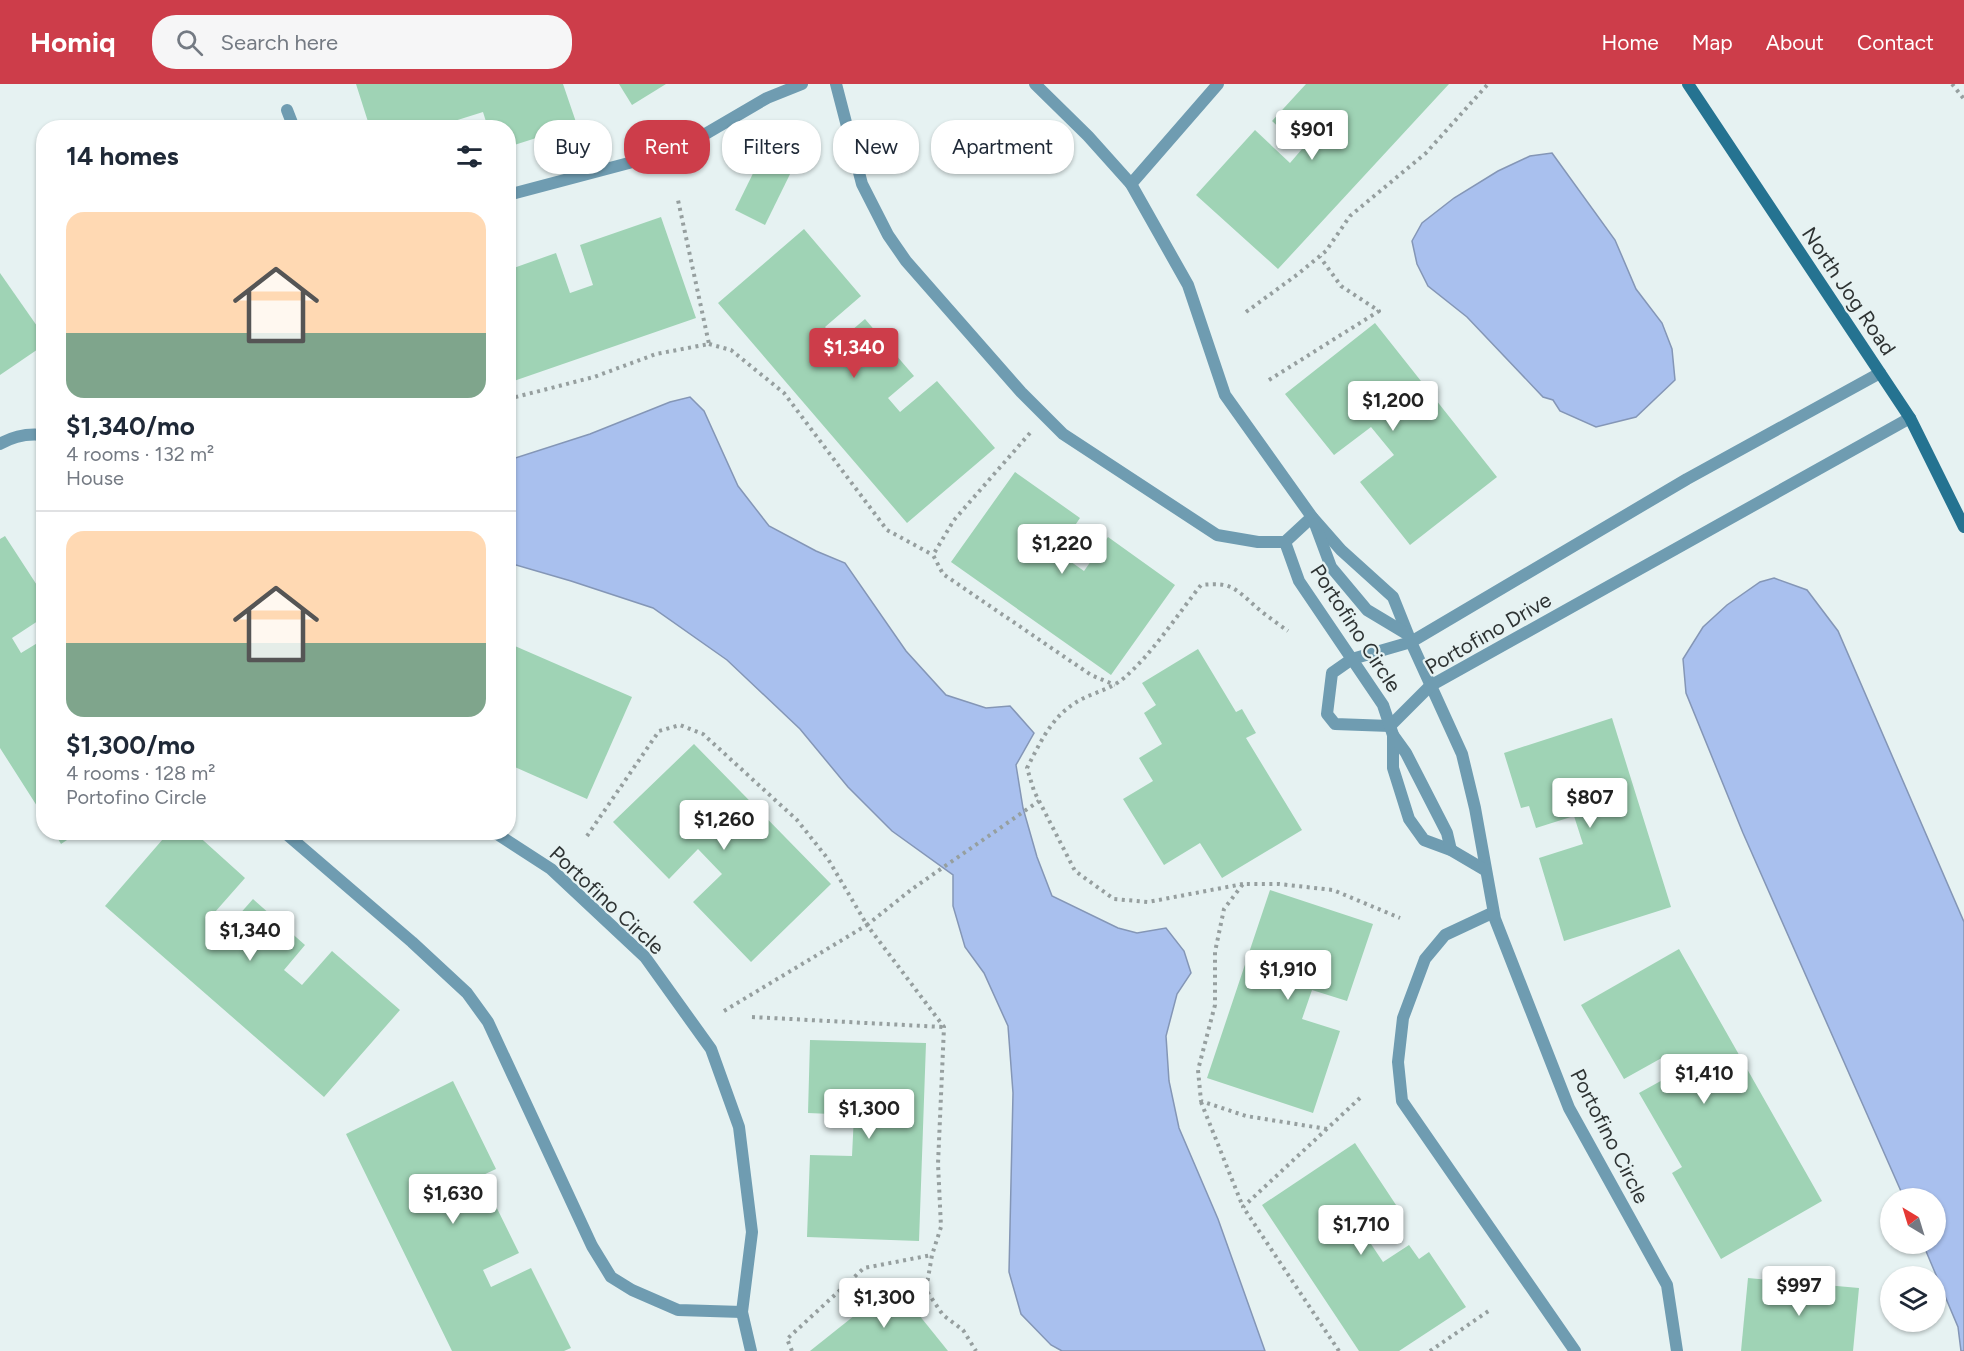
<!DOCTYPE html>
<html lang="en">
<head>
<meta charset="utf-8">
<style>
  :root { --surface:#fff; --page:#f6f6f7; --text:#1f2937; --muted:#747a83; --line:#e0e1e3; --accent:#cd3d4a }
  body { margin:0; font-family:Figtree,sans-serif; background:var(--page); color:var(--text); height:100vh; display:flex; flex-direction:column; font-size:22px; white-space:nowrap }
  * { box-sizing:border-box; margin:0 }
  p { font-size:20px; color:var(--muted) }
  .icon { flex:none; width:33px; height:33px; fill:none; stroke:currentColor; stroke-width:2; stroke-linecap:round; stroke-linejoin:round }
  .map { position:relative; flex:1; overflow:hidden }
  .panel { position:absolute; left:36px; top:36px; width:480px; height:720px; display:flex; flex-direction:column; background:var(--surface); border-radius:24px; box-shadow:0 2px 4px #0004 }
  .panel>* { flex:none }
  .banner { position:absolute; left:534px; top:36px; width:570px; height:54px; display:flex; gap:12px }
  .needle { width:39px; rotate:322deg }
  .tools { position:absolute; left:1880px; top:1104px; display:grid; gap:12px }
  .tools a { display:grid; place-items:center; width:66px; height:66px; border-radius:50%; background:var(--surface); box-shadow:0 2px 4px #0004; font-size:30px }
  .price { position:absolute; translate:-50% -51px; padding:0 14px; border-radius:6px; background:#fff; color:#222; font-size:20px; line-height:39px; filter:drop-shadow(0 2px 3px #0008) }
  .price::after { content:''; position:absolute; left:50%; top:36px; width:18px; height:14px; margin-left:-9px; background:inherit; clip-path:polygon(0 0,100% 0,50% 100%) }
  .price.current { background:var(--accent); color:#fff }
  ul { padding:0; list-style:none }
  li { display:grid; align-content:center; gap:12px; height:318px; padding:0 30px }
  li+li { border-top:2px solid var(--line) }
  li span { display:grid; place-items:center; height:186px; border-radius:18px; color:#555 }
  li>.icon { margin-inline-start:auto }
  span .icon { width:108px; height:108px; fill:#fffc; stroke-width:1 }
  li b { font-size:26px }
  h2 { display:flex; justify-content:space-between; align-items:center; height:72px; padding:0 30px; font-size:26px }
  .chip { padding:0 21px; border-radius:24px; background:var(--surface); box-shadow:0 2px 4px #0004; font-size:21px; line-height:54px }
  .chip.current { background:var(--accent); color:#fff }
  header { display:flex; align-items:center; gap:36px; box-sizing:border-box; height:84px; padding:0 30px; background:var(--accent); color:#fff }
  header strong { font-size:28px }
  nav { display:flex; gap:33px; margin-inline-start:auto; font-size:21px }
  .search { width:420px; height:54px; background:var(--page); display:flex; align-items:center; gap:15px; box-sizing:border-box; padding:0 21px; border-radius:24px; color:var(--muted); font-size:22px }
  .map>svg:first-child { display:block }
  .water { fill:#a9c0ee; stroke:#8496b6; stroke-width:1.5 }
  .building { fill:#9fd3b5 }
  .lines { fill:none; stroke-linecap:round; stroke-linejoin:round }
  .path { stroke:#969f9f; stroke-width:4; stroke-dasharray:3 4.5; stroke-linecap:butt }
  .lane { stroke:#6f9cb1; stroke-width:12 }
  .street { stroke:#6f9cb1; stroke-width:12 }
  .secondary { stroke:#257391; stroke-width:12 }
  .labels { text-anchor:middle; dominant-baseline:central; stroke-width:4.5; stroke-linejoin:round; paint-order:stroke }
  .street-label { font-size:21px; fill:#2e3333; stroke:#e6f2f2 }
</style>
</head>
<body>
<header>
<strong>Homiq</strong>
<div class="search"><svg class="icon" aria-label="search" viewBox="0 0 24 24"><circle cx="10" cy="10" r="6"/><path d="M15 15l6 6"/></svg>Search here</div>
<nav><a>Home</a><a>Map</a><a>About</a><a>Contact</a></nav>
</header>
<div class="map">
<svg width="1964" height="1267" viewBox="0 0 1964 1267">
  <rect width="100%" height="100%" fill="#e6f2f2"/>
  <g class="water">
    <path d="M 1552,69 L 1615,156 L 1636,205 L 1662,239 L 1672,265 L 1675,296 L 1636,333 L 1596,343 L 1560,327 L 1553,316 L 1543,313 L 1467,233 L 1428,202 L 1417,180 L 1412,157 L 1422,139 L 1454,114 L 1498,87 L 1530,72 Z"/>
    <path d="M 690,313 L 704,327 L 738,402 L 769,442 L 816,467 L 845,479 L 906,567 L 946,611 L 986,624 L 1010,622 L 1034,649 L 1016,681 L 1023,724 L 1037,773 L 1052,812 L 1118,844 L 1137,849 L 1166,844 L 1184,867 L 1191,889 L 1177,910 L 1166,952 L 1169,997 L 1179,1044 L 1218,1135 L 1265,1267 L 1062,1267 L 1051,1261 L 1021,1230 L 1009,1188 L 1013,1009 L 1008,942 L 984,889 L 965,863 L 953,822 L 953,791 L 892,747 L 848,703 L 800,645 L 727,576 L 653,524 L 571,497 L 509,479 L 509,376 L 590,350 L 670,318 Z"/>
    <path d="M 1774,494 L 1807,506 L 1838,547 L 1964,838 L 1964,1267 L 1961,1267 L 1958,1243 L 1923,1160 L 1935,1160 L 1935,1114 L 1904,1114 L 1743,749 L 1686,609 L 1683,575 L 1703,543 L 1727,521 L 1760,498 Z"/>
  </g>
  <g class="building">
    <path d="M 356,0 L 563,0 L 577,41 L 508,63 L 508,44 L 488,44 L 483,28 L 448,39 L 450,44 L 370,44 Z"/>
    <path d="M 619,0 L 666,0 L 632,21 Z"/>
    <path d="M 1306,0 L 1449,0 L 1278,185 L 1196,111 L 1255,46 L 1290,79 L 1302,65 L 1272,37 Z"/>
    <path d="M 764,67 L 794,82 L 765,141 L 735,126 Z"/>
    <path d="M 661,133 L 696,234 L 508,299 L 508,186 L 556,169 L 570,209 L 593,201 L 580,161 Z"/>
    <path d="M 804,145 L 861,212 L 825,243 L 838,258 L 865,235 L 914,292 L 888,314 L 900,328 L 937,297 L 995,364 L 907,439 L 718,219 Z"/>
    <path d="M 0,189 L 44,252 L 44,261 L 0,291 Z"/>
    <path d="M 1375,239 L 1497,393 L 1410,461 L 1360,398 L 1394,371 L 1371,343 L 1334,371 L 1285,310 Z"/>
    <path d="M 1015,388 L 1080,434 L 1057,468 L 1084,487 L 1108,453 L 1175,501 L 1111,591 L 951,478 Z"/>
    <path d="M 5,452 L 44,512 L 44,533 L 12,554 L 21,569 L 44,555 L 44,733 L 0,664 L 0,455 Z"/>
    <path d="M 508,559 L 632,613 L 587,715 L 508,680 Z"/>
    <path d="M 1198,565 L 1236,628 L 1242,625 L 1256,649 L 1246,654 L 1302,746 L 1222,794 L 1200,759 L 1164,781 L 1123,715 L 1153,697 L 1139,674 L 1162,660 L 1144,629 L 1156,621 L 1142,599 Z"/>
    <path d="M 1612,634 L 1671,823 L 1564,857 L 1539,774 L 1583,760 L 1574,732 L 1536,744 L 1529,722 L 1521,724 L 1504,669 Z"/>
    <path d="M 694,660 L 831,800 L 751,878 L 693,818 L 722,790 L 698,765 L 669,795 L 613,738 Z"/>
    <path d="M 54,748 L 79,748 L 61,760 Z"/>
    <path d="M 169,748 L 194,748 L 245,794 L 215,828 L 230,841 L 253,815 L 305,861 L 284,886 L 302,901 L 332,867 L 400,926 L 324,1013 L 105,822 Z"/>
    <path d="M 1270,806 L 1373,840 L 1347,917 L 1312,906 L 1302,935 L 1340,947 L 1313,1029 L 1207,994 Z"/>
    <path d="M 1679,865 L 1822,1117 L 1721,1175 L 1672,1089 L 1682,1083 L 1639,1009 L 1677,988 L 1667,971 L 1624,995 L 1581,921 Z"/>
    <path d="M 810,956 L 926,959 L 919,1157 L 807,1153 L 810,1071 L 852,1072 L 854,1031 L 808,1029 Z"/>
    <path d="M 453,997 L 496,1085 L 481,1092 L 519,1169 L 483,1186 L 491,1203 L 531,1184 L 571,1264 L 564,1267 L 452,1267 L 346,1050 Z"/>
    <path d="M 1355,1059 L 1400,1127 L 1365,1151 L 1383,1178 L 1409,1161 L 1419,1175 L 1429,1168 L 1466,1223 L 1399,1267 L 1359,1267 L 1262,1121 Z"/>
    <path d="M 1748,1194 L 1859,1204 L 1853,1267 L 1741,1267 Z"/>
    <path d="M 894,1200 L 948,1267 L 810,1267 Z"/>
  </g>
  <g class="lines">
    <g class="path">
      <path d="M 1952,0 L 1964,15"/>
      <path d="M 1246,228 L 1298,190 L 1326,167 L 1350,132 L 1426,69 L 1488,0"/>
      <path d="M 709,260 L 731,266 L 784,309 L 887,446 L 933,471"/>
      <path d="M 1269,296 L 1379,227 L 1341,202 L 1320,173"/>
      <path d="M 508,315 L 594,293 L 656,270 L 709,260 L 678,116"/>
      <path d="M 1030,349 L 954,436 L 933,471 L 943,490 L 1091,591 L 1115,601"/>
      <path d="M 587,752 L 659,647 L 680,641 L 703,650 L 797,736 L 828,775 L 867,841 L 912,805 L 1039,717"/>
      <path d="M 1243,800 L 1148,818 L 1114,815 L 1075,787 L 1034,707 L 1027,684 C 1039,661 1050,636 1072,621 C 1088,609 1107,608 1124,594 C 1152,570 1178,530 1201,501 C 1230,498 1234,503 1255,522 C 1265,531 1277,539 1288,547"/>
      <path d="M 724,927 L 867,841 L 944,943 L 938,1080 L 941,1143 L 932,1171 L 926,1206 L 943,1231 L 963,1246 L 976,1267"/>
      <path d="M 752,933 L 943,943"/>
      <path d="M 1201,1018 L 1243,1123"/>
      <path d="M 1327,1045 L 1246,1032 L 1201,1017 L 1198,986 L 1215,921 L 1215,868 L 1224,825 L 1243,800 L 1279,800 L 1333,806 L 1400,834"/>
      <path d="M 792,1267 L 787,1255 L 864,1184 L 932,1171"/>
      <path d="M 1339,1267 L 1243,1123 L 1360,1014"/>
      <path d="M 1430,1267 L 1490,1226"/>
    </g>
    <g class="lane">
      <path d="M 836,0 L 862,100 L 888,151 L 906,177 L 1021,308 L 1063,350 L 1217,451 L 1258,458 L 1285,458 L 1312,433"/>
      <path d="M 287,26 L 294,44"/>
      <path d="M 1131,100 L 1218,0"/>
      <path d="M 0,360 C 13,352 28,349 44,351"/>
      <path d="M 284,748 L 412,858 L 467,909 L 488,938 L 592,1162 L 611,1193 L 632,1206 L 678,1226 L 742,1228"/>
      <path d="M 1492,829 L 1445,851 L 1425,875 L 1403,934 L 1398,978 L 1402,1017 L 1575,1267"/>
    </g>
    <g class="street">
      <path d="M 1035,0 L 1088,52 L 1131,100 L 1188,201 L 1225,311 L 1312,433 L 1341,466 L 1393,513 L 1411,558 L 1462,670 L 1475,724 L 1495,835 L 1569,1024 L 1667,1201 L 1677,1267"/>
      <path d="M 508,111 L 678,66 L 767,14 L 802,0"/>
      <path d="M 1880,289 L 1687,395 L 1411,558 L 1352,575 L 1332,589 L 1327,630 L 1335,640 L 1390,642 L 1430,602 L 1910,334"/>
      <path d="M 1315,440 L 1331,483 L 1367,526 L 1407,550"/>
      <path d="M 1285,458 L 1299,497 L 1383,621 L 1393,651 L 1393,684 L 1409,735 L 1424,756 L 1451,766 L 1485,786"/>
      <path d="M 1393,651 L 1406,669 L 1447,749 L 1451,766"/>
      <path d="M 494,748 L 551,785 L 645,873 L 711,965 L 739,1043 L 752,1148 L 742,1228 L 751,1267"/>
    </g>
    <path class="secondary" d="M 1688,0 L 1910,334 L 1964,443"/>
  </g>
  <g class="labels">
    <g class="street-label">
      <text transform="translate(1849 207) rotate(56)">North Jog Road</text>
      <text transform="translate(1356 544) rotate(57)">Portofino Circle</text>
      <text transform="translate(1488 549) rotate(-30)">Portofino Drive</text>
      <text transform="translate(607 816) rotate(43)">Portofino Circle</text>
      <text transform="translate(1610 1052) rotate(63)">Portofino Circle</text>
    </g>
  </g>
</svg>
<div class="tools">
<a><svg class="needle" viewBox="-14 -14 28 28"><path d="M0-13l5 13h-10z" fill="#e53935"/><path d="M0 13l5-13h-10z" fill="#747a83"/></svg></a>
<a><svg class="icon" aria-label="layers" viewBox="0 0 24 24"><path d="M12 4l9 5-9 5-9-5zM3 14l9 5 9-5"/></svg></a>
</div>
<b class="price" style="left:1312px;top:77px">$901</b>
<b class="price current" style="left:854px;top:295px">$1,340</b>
<b class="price" style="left:1393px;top:348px">$1,200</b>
<b class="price" style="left:1062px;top:491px">$1,220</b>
<b class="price" style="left:1590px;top:745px">$807</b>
<b class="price" style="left:724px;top:767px">$1,260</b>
<b class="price" style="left:250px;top:878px">$1,340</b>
<b class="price" style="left:1288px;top:917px">$1,910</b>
<b class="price" style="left:1704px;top:1021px">$1,410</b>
<b class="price" style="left:869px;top:1056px">$1,300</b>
<b class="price" style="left:453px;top:1141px">$1,630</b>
<b class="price" style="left:1361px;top:1172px">$1,710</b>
<b class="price" style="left:1799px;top:1233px">$997</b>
<b class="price" style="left:884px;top:1245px">$1,300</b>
<div class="banner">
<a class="chip">Buy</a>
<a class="chip current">Rent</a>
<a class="chip">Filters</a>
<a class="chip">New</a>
<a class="chip">Apartment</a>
</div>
<section class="panel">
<h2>14 homes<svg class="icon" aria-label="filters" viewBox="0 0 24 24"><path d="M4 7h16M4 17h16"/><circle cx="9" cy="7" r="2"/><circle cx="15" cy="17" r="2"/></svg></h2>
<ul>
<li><span style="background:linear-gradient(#ffd9b3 65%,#7fa58c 0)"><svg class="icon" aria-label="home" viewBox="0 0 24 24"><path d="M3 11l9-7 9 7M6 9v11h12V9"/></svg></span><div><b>$1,340/mo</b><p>4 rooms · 132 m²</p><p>House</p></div></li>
<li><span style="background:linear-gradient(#ffd9b3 60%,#7fa58c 0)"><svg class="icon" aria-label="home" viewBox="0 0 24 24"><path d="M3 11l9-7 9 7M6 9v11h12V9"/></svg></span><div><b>$1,300/mo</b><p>4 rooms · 128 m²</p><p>Portofino Circle</p></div></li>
</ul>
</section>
</div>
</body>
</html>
